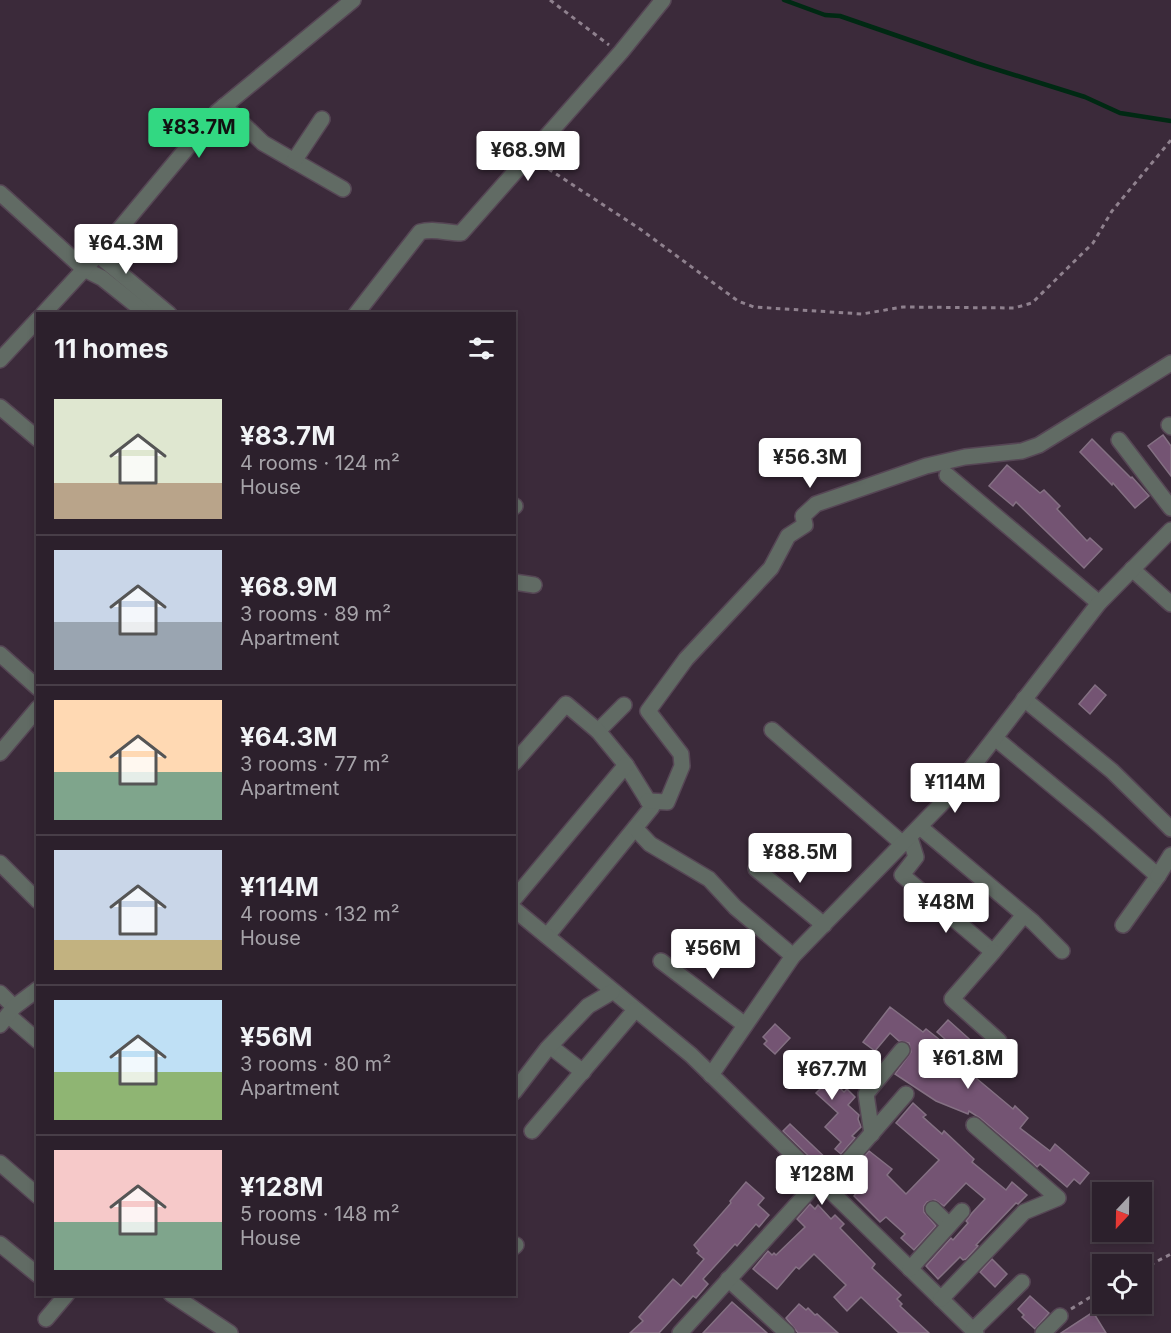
<!DOCTYPE html>
<html lang="en">
<head>
<meta charset="utf-8">
<style>
  :root { --surface:#2c202c; --page:#342834; --text:#f1f3f6; --muted:#a6a3a9; --line:#483e48; --accent:#32d882 }
  body { margin:0; font-family:Inter,sans-serif; background:var(--page); color:var(--text); height:100vh; display:flex; flex-direction:column; font-size:22px; white-space:nowrap }
  * { box-sizing:border-box; margin:0 }
  p { font-size:20px; color:var(--muted) }
  .icon { flex:none; width:33px; height:33px; fill:none; stroke:currentColor; stroke-width:2; stroke-linecap:round; stroke-linejoin:round }
  .map { position:relative; flex:1; overflow:hidden }
  .side { position:absolute; left:36px; top:312px; width:480px; height:984px; display:flex; flex-direction:column; background:var(--surface); border-radius:0px; box-shadow:0 3px 9px #0003,0 0 0 2px var(--line) }
  .side>* { flex:none }
  .needle { width:39px; rotate:202deg }
  .buttons { position:absolute; left:1092px; top:1182px; display:grid; gap:12px }
  .buttons a { display:grid; place-items:center; width:60px; height:60px; border-radius:0px; background:var(--surface); box-shadow:0 3px 9px #0003,0 0 0 2px var(--line); font-size:30px }
  .price { position:absolute; translate:-50% -51px; padding:0 14px; border-radius:6px; background:#fff; color:#222; font-size:20px; line-height:39px; filter:drop-shadow(0 2px 3px #0008) }
  .price::after { content:''; position:absolute; left:50%; top:36px; width:18px; height:14px; margin-left:-9px; background:inherit; clip-path:polygon(0 0,100% 0,50% 100%) }
  .price.selected { background:var(--accent); color:#111 }
  ul { padding:0; list-style:none }
  li { display:flex; align-items:center; gap:18px; height:150px; padding:0 18px }
  li+li { border-top:2px solid var(--line) }
  li span { display:grid; place-items:center; flex:none; width:168px; height:120px; border-radius:0px; color:#555 }
  li>.icon { margin-inline-start:auto }
  span .icon { width:72px; height:72px; fill:#fffc; stroke-width:1 }
  li b { font-size:26px }
  h2 { display:flex; justify-content:space-between; align-items:center; height:72px; padding:0 18px; font-size:26px }
  .map>svg:first-child { display:block }
  .lines { fill:none; stroke-linecap:round; stroke-linejoin:round }
  .stream { stroke:#002913; stroke-width:4.5 }
  .building { fill:#745473; stroke:#847083; stroke-width:1.5 }
  .minor-casing { stroke:#564655; stroke-width:18 }
  .path { stroke:#8f818e; stroke-width:3; stroke-dasharray:4.5 4.5; stroke-linecap:butt }
  .minor { stroke:#616b64; stroke-width:15 }
</style>
</head>
<body>
<div class="map">
<svg width="1171" height="1333" viewBox="0 0 1171 1333">
  <rect width="100%" height="100%" fill="#3b2a3a"/>
  <g class="lines">
    <path class="stream" d="M 784,0 L 825,15 L 840,16 L 976,63 L 1085,97 L 1120,113 L 1171,121"/>
  </g>
  <g class="building">
    <path d="M 1163,435 L 1171,446 L 1171,476 L 1148,446 Z"/>
    <path d="M 1092,439 L 1131,478 L 1132,477 L 1149,496 L 1135,508 L 1113,483 L 1112,485 L 1080,452 Z"/>
    <path d="M 1007,465 L 1040,493 L 1044,490 L 1060,506 L 1057,509 L 1087,541 L 1090,538 L 1102,549 L 1084,568 L 1016,502 L 1013,506 L 989,486 Z"/>
    <path d="M 1095,685 L 1106,695 L 1090,714 L 1079,704 Z"/>
    <path d="M 890,1007 L 923,1032 L 926,1029 L 940,1040 L 924,1060 L 950,1071 L 963,1055 L 937,1032 L 948,1020 L 986,1054 L 970,1073 L 1013,1109 L 1015,1106 L 1028,1118 L 1020,1128 L 1050,1151 L 1055,1144 L 1089,1173 L 1080,1184 L 1074,1179 L 1067,1187 L 1040,1164 L 1037,1167 L 1033,1163 L 980,1118 L 969,1111 L 968,1114 L 936,1101 L 895,1074 L 911,1052 L 909,1043 L 899,1041 L 890,1033 L 875,1051 L 863,1042 Z"/>
    <path d="M 775,1024 L 790,1038 L 775,1054 L 764,1044 L 767,1041 L 763,1037 Z"/>
    <path d="M 804,1053 L 830,1072 L 827,1076 L 844,1092 L 847,1089 L 855,1097 L 848,1105 L 859,1115 L 858,1119 L 861,1127 L 852,1136 L 855,1138 L 841,1154 L 835,1149 L 841,1142 L 825,1127 L 838,1113 L 816,1093 L 820,1089 L 792,1068 Z"/>
    <path d="M 861,1053 L 876,1066 L 867,1077 L 852,1063 Z"/>
    <path d="M 913,1103 L 926,1115 L 923,1117 L 942,1134 L 944,1131 L 974,1159 L 972,1162 L 1006,1190 L 1012,1182 L 1027,1195 L 1018,1204 L 1016,1203 L 976,1245 L 978,1246 L 966,1259 L 963,1260 L 960,1257 L 938,1279 L 926,1266 L 951,1238 L 953,1240 L 968,1223 L 966,1221 L 972,1213 L 985,1199 L 966,1183 L 944,1206 L 935,1200 L 927,1202 L 924,1206 L 924,1212 L 936,1226 L 914,1250 L 901,1238 L 905,1234 L 886,1217 L 880,1222 L 854,1196 L 861,1187 L 857,1183 L 862,1178 L 857,1174 L 859,1171 L 855,1167 L 869,1151 L 892,1169 L 887,1175 L 906,1194 L 939,1160 L 896,1123 Z"/>
    <path d="M 790,1124 L 832,1164 L 825,1172 L 783,1131 Z"/>
    <path d="M 746,1182 L 764,1198 L 758,1205 L 769,1215 L 759,1227 L 756,1224 L 737,1246 L 735,1244 L 703,1279 L 708,1284 L 696,1298 L 693,1296 L 659,1333 L 630,1333 L 643,1321 L 639,1317 L 673,1279 L 681,1286 L 704,1259 L 697,1253 L 699,1251 L 694,1245 L 731,1203 L 730,1201 Z"/>
    <path d="M 810,1204 L 815,1209 L 818,1205 L 831,1219 L 835,1215 L 844,1224 L 840,1228 L 875,1264 L 872,1268 L 901,1295 L 897,1299 L 902,1304 L 900,1306 L 929,1333 L 899,1333 L 861,1297 L 847,1311 L 834,1297 L 846,1285 L 814,1254 L 799,1269 L 796,1267 L 777,1289 L 753,1269 L 768,1251 L 772,1255 L 774,1253 L 776,1255 L 805,1227 L 797,1219 Z"/>
    <path d="M 992,1259 L 1007,1274 L 995,1287 L 980,1272 Z"/>
    <path d="M 1030,1296 L 1049,1313 L 1035,1329 L 1022,1317 L 1024,1315 L 1018,1309 Z"/>
    <path d="M 732,1302 L 767,1333 L 703,1333 Z"/>
    <path d="M 799,1304 L 806,1310 L 808,1308 L 815,1315 L 817,1314 L 838,1333 L 798,1333 L 786,1318 Z"/>
    <path d="M 1093,1312 L 1106,1333 L 1061,1333 Z"/>
  </g>
  <g class="lines">
    <g class="minor-casing">
      <g id="minor">
        <path d="M 224,106 L 263,143 L 343,189"/>
        <path d="M 294,161 L 322,119"/>
        <path d="M 0,193 L 84,269 L 102,278 L 147,314"/>
        <path d="M 97,254 L 169,314"/>
        <path d="M 43,314 L 102,250 L 217,112 L 353,0"/>
        <path d="M 356,314 L 420,232 C 433,228 447,233 461,233 L 621,52 L 663,0"/>
        <path d="M 0,360 L 38,319"/>
        <path d="M 0,407 L 38,439"/>
        <path d="M 1169,425 L 1171,427"/>
        <path d="M 1119,440 L 1171,508"/>
        <path d="M 947,475 L 1099,603"/>
        <path d="M 514,507 L 515,506"/>
        <path d="M 1132,569 L 1171,604"/>
        <path d="M 514,582 L 534,585"/>
        <path d="M 0,654 L 38,688"/>
        <path d="M 1024,699 L 1112,771 L 1171,829"/>
        <path d="M 772,730 L 903,844"/>
        <path d="M 598,731 L 624,705"/>
        <path d="M 995,738 L 1094,820 L 1158,876 L 1123,925"/>
        <path d="M 0,753 L 38,708"/>
        <path d="M 514,763 L 566,704 L 598,731 L 626,765 L 652,807 L 547,936"/>
        <path d="M 648,801 L 667,802 L 682,766 L 681,754 L 648,711 L 686,659 L 771,568 L 788,536 L 805,525 L 803,516 L 816,504 L 926,466 L 965,457 L 1022,451 L 1039,445 L 1171,363"/>
        <path d="M 920,827 L 1033,922 L 1062,951"/>
        <path d="M 635,828 L 650,844 L 709,879 L 735,907 L 793,956"/>
        <path d="M 910,838 L 916,857 L 902,875 L 993,952 L 1024,915"/>
        <path d="M 0,863 L 38,901"/>
        <path d="M 756,869 L 824,925"/>
        <path d="M 1158,876 L 1171,855"/>
        <path d="M 514,899 L 626,765"/>
        <path d="M 514,909 L 691,1055 L 976,1333"/>
        <path d="M 993,952 L 952,999 L 999,1041"/>
        <path d="M 661,961 L 745,1025"/>
        <path d="M 0,993 L 14,1007"/>
        <path d="M 8,1015 L 38,1041"/>
        <path d="M 0,1025 L 14,1007 L 38,989"/>
        <path d="M 550,1046 L 583,1072"/>
        <path d="M 711,1075 L 793,956 L 952,793 L 1099,603 L 1171,530"/>
        <path d="M 514,1092 L 547,1049 L 588,1006 L 612,992"/>
        <path d="M 532,1131 L 635,1010"/>
        <path d="M 872,1134 L 866,1094 L 902,1050"/>
        <path d="M 0,1163 L 38,1196"/>
        <path d="M 826,1186 L 906,1094"/>
        <path d="M 933,1209 L 949,1225"/>
        <path d="M 0,1244 L 38,1275"/>
        <path d="M 514,1247 L 516,1245"/>
        <path d="M 910,1269 L 962,1211"/>
        <path d="M 728,1279 L 787,1333"/>
        <path d="M 171,1294 L 230,1333"/>
        <path d="M 941,1299 L 1024,1212 L 1058,1198 L 974,1125"/>
        <path d="M 46,1319 L 67,1294"/>
        <path d="M 973,1330 L 1022,1282"/>
        <path d="M 680,1333 L 819,1180"/>
        <path d="M 1043,1333 L 1060,1316"/>
      </g>
    </g>
    <g class="path">
      <path d="M 550,0 L 609,45"/>
      <path d="M 541,164 L 640,229 L 738,301 L 754,307 L 862,314 L 903,307 L 1014,308 L 1032,303 L 1093,243 L 1112,211 L 1171,140"/>
      <path d="M 1142,1269 L 1171,1254"/>
      <path d="M 1071,1309 L 1102,1290"/>
    </g>
    <use href="#minor" class="minor"/>
  </g>
</svg>
<div class="buttons">
<a><svg class="needle" viewBox="-14 -14 28 28"><path d="M0-13l5 13h-10z" fill="#e53935"/><path d="M0 13l5-13h-10z" fill="#a6a3a9"/></svg></a>
<a><svg class="icon" aria-label="locate" viewBox="0 0 24 24"><circle cx="12" cy="12" r="6"/><path d="M12 2v4M12 18v4M2 12h4M18 12h4"/></svg></a>
</div>
<b class="price selected" style="left:199px;top:159px">¥83.7M</b>
<b class="price" style="left:528px;top:182px">¥68.9M</b>
<b class="price" style="left:126px;top:275px">¥64.3M</b>
<b class="price" style="left:810px;top:489px">¥56.3M</b>
<b class="price" style="left:955px;top:814px">¥114M</b>
<b class="price" style="left:800px;top:884px">¥88.5M</b>
<b class="price" style="left:946px;top:934px">¥48M</b>
<b class="price" style="left:713px;top:980px">¥56M</b>
<b class="price" style="left:968px;top:1090px">¥61.8M</b>
<b class="price" style="left:832px;top:1101px">¥67.7M</b>
<b class="price" style="left:822px;top:1206px">¥128M</b>
<section class="side">
<h2>11 homes<svg class="icon" aria-label="filters" viewBox="0 0 24 24"><path d="M4 7h16M4 17h16"/><circle cx="9" cy="7" r="2"/><circle cx="15" cy="17" r="2"/></svg></h2>
<ul>
<li><span style="background:linear-gradient(#dfe7d0 70%,#b9a48a 0)"><svg class="icon" aria-label="home" viewBox="0 0 24 24"><path d="M3 11l9-7 9 7M6 9v11h12V9"/></svg></span><div><b>¥83.7M</b><p>4 rooms · 124 m²</p><p>House</p></div></li>
<li><span style="background:linear-gradient(#c9d6e8 60%,#9aa5b1 0)"><svg class="icon" aria-label="home" viewBox="0 0 24 24"><path d="M3 11l9-7 9 7M6 9v11h12V9"/></svg></span><div><b>¥68.9M</b><p>3 rooms · 89 m²</p><p>Apartment</p></div></li>
<li><span style="background:linear-gradient(#ffd9b3 60%,#7fa58c 0)"><svg class="icon" aria-label="home" viewBox="0 0 24 24"><path d="M3 11l9-7 9 7M6 9v11h12V9"/></svg></span><div><b>¥64.3M</b><p>3 rooms · 77 m²</p><p>Apartment</p></div></li>
<li><span style="background:linear-gradient(#c9d6e8 75%,#c2b280 0)"><svg class="icon" aria-label="home" viewBox="0 0 24 24"><path d="M3 11l9-7 9 7M6 9v11h12V9"/></svg></span><div><b>¥114M</b><p>4 rooms · 132 m²</p><p>House</p></div></li>
<li><span style="background:linear-gradient(#bfe0f5 60%,#8fb573 0)"><svg class="icon" aria-label="home" viewBox="0 0 24 24"><path d="M3 11l9-7 9 7M6 9v11h12V9"/></svg></span><div><b>¥56M</b><p>3 rooms · 80 m²</p><p>Apartment</p></div></li>
<li><span style="background:linear-gradient(#f6c9c9 60%,#7fa58c 0)"><svg class="icon" aria-label="home" viewBox="0 0 24 24"><path d="M3 11l9-7 9 7M6 9v11h12V9"/></svg></span><div><b>¥128M</b><p>5 rooms · 148 m²</p><p>House</p></div></li>
</ul>
</section>
</div>
</body>
</html>
